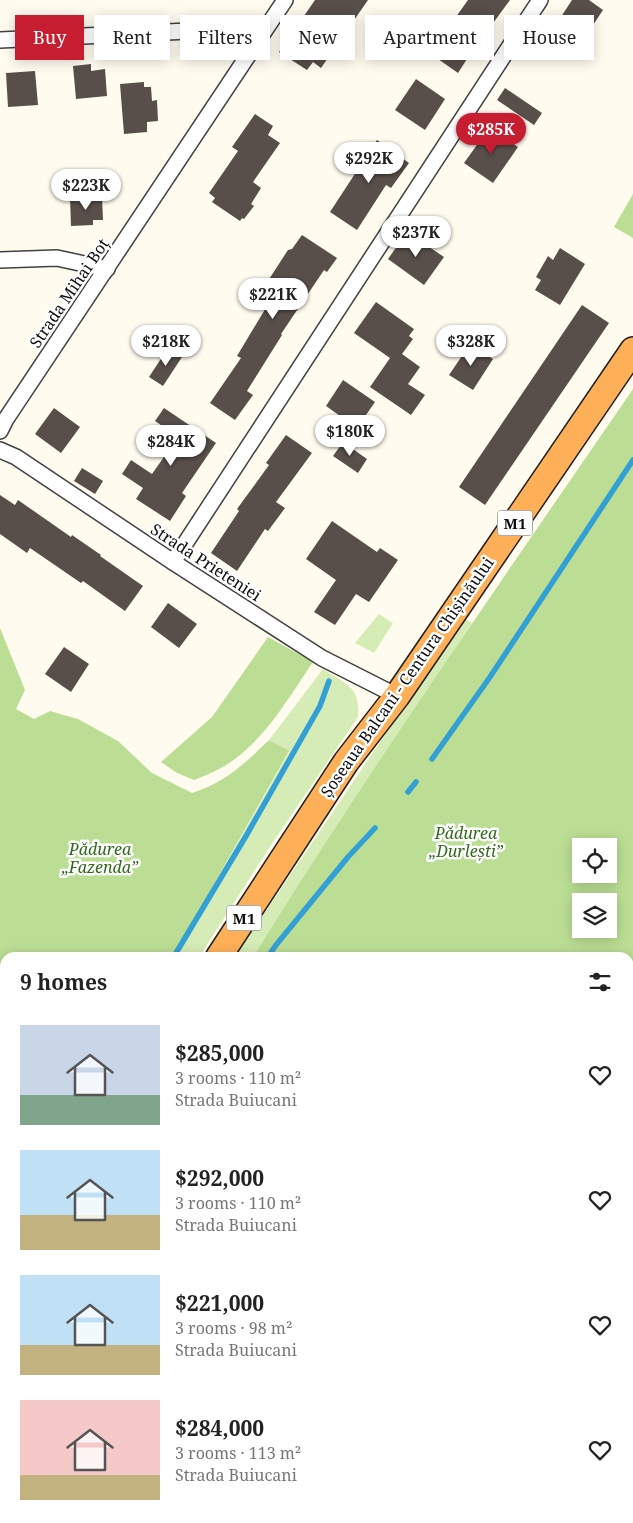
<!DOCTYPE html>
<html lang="en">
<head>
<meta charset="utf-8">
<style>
  :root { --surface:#fff; --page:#f2f2f2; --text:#222; --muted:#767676; --accent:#c71d31 }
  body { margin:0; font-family:"Noto Serif",serif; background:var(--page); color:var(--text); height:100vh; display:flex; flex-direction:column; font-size:19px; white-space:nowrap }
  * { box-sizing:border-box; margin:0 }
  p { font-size:16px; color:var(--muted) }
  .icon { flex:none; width:28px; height:28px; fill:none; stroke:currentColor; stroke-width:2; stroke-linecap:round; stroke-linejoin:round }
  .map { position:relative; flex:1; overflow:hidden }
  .sheet { position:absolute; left:0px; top:952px; width:634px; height:571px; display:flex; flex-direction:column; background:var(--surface); border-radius:15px 15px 0 0; box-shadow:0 2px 12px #0003 }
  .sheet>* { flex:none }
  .banner { position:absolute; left:15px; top:15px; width:604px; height:45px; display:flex; gap:10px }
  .controls { position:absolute; left:572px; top:838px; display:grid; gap:10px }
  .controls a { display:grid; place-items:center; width:45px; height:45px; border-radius:0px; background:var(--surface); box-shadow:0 2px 12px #0003; font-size:25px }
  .price { position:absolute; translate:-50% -42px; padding:0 11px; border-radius:18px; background:#fff; color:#222; font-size:16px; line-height:32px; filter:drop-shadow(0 1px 2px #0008) }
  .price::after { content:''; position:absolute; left:50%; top:30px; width:15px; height:11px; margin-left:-8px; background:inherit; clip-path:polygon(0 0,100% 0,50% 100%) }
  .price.selected { background:var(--accent); color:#fff }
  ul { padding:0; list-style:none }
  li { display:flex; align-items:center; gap:15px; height:125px; padding:0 20px }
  li span { display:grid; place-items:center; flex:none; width:140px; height:100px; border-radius:0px; color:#555 }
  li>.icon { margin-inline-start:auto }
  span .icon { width:60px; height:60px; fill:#fffc; stroke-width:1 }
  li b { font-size:21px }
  h2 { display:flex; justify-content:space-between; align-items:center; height:60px; padding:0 20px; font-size:21px }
  .chip { padding:0 18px; border-radius:0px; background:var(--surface); box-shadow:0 2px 12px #0003; font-size:18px; line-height:45px }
  .chip.selected { background:var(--accent); color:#fff }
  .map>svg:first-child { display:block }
  .green { fill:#d6ecb6 }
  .forest { fill:#bbde94; fill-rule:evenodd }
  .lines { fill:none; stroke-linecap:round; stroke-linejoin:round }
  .stream { stroke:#33a0d5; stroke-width:5.5 }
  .building { fill:#584e4a }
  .minor-casing { stroke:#414141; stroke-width:18 }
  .trunk-casing { stroke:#1f1f1f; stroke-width:28 }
  .minor { stroke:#fff; stroke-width:15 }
  .trunk { stroke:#feb058; stroke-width:25 }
  .labels { text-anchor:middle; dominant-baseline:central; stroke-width:5; stroke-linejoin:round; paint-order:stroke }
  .shield { fill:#fff; stroke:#565656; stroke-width:1 }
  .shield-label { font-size:15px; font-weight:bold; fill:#0e0e0e }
  .street-label { font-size:16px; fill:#0e0e0e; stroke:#fff }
  .park-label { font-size:16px; font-style:italic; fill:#306a1a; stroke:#fff }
</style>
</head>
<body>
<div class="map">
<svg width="633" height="1523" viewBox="0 0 633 1523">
  <rect width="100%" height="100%" fill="#fffbef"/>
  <g class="green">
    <path d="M 379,614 L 393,623 L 374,653 L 355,643 Z"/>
    <path d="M 464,618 L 472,623 L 253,957 L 234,958 Z"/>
    <path d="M 323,669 C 345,684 361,686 358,717 L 275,839 L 199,957 L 173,958 L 289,752 L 269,740 Z"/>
    <path d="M 5,1260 L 5,1290 L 0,1299 L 0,1269 Z"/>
    <path d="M 5,1354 L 5,1395 L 0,1406 L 0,1364 Z"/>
  </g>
  <g class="forest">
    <path d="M 633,194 L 633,238 L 614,227 Z"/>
    <path d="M 633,389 L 633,1523 L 0,1523 L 0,1406 L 5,1395 L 5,1519 L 629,1519 L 629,958 L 253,957 C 373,764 504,577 633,389 ZM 609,846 L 609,874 L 581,874 L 581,846 ZM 609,901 L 609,929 L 581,929 L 581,901 Z"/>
    <path d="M 0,628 L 25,690 L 16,709 L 34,719 L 50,711 L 78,719 L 118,741 L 152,773 L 192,793 C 226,782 244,764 269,740 L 289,751 L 173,957 L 5,958 L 5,1260 L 0,1269 Z"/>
    <path d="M 268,637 L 313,662 C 287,700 261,747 219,769 C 211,773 202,777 194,780 L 177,773 L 161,762 L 212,717 Z"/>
  </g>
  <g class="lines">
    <g class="stream">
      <path d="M 432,759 L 490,677 L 633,460"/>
      <path d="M 408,792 L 416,782"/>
      <path d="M 173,958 L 246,836 L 320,706 L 329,681"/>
      <path d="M 267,958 L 276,945 L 348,857 L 375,828"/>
      <path d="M 0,1268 L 5,1258"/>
      <path d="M 0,1398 L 5,1388"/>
    </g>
  </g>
  <g class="building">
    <path d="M 315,0 L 368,0 L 321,68 L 313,62 L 307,70 L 279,52 Z"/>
    <path d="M 468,0 L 510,0 L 488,30 L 482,25 L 462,55 L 467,59 L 458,73 L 428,52 L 446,27 L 448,28 Z"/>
    <path d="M 572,0 L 589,0 L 603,10 L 583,40 L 557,23 Z"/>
    <path d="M 91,64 L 91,71 L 105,69 L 107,96 L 76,99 L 73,66 Z"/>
    <path d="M 35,71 L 38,105 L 8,107 L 6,73 Z"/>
    <path d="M 416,79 L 445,99 L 425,130 L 395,110 Z"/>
    <path d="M 144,82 L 144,87 L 151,87 L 152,101 L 157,100 L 158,121 L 147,122 L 147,132 L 124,134 L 120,84 Z"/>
    <path d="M 505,88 L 542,113 L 534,125 L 497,100 Z"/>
    <path d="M 255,114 L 273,126 L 268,135 L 280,143 L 253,182 L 261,188 L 251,204 L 254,206 L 244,219 L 242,218 L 240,221 L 212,202 L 215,198 L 209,193 L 238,151 L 232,147 Z"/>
    <path d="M 489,128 L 518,147 L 493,183 L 464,163 Z"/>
    <path d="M 377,140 L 409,163 L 391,188 L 386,185 L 357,230 L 330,212 Z"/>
    <path d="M 102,197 L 103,220 L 93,220 L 93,225 L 71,226 L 70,198 Z"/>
    <path d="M 407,232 L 444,257 L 424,285 L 388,259 Z"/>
    <path d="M 302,235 L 337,258 L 327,272 L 324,270 L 281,334 L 282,335 L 247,391 L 253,395 L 235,420 L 210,403 L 241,358 L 237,356 L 267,306 L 259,301 L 263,295 L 260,293 L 288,250 L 292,249 Z"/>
    <path d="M 560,248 L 585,264 L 560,305 L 535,290 L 541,280 L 536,277 L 548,256 L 553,260 Z"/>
    <path d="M 376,302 L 414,329 L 409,336 L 413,339 L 402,354 L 420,367 L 408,384 L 425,395 L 411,415 L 370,387 L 390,358 L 354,333 Z"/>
    <path d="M 582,305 L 609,323 L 485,505 L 459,487 Z"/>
    <path d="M 470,344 L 493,359 L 473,390 L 449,375 Z"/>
    <path d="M 168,348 L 182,357 L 163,386 L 149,377 Z"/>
    <path d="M 343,380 L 375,402 L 357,428 L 326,406 Z"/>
    <path d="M 54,408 L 80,427 L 61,453 L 35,434 Z"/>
    <path d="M 164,408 L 216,443 L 182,493 L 186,496 L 170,521 L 136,499 L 143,488 L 122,474 L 131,460 L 152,474 L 178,437 L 155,421 Z"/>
    <path d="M 286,435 L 312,453 L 276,502 L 285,508 L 268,531 L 265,529 L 237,571 L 211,553 L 239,511 L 237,509 L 269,465 L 266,463 Z"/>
    <path d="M 343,442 L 367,459 L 358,473 L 333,456 Z"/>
    <path d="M 82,468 L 103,481 L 95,494 L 74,481 Z"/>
    <path d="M 0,495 L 15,505 L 18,500 L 71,537 L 72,535 L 101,555 L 100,556 L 143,586 L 125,611 L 83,581 L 81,583 L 30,548 L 27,553 L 0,534 Z"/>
    <path d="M 332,521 L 377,552 L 380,548 L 398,560 L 369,602 L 356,594 L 335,625 L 314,612 L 336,580 L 306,559 Z"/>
    <path d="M 168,603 L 197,624 L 179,648 L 151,627 Z"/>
    <path d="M 64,647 L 89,664 L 71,692 L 45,674 Z"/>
  </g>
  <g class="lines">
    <g class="minor-casing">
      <g id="minor">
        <path d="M 0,40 L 230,29 L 259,38"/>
        <path d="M 0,260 L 57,258 L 107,269"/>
        <path d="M 0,431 L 6,419 L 285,0"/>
        <path d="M 0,450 L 16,457 L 173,562 L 322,658 L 397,696"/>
        <path d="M 173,562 L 540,0"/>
      </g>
    </g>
    <g class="trunk-casing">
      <g id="trunk">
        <path d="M 218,958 L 346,762 L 397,696 L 633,350"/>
        <path d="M 0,1330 L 5,1320"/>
      </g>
    </g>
    <use href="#minor" class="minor"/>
    <use href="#trunk" class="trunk"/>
  </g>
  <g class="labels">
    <g class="shield">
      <rect x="497.5" y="510.5" width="35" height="25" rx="4"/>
      <rect x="226.5" y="905.5" width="35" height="25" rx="4"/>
    </g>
    <g class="shield-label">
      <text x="515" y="523">M1</text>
      <text x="244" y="918">M1</text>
    </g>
    <g class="street-label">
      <text transform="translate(69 293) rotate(-56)">Strada Mihai Boț</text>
      <text transform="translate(206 562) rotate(33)">Strada Prieteniei</text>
      <text transform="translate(407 677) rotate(-55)">Șoseaua Balcani - Centura Chișinăului</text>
    </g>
    <g class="park-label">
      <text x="466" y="833">Pădurea<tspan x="466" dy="18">„Durlești”</tspan></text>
      <text x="100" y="849">Pădurea<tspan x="100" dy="18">„Fazenda”</tspan></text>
    </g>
  </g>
</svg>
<div class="controls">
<a><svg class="icon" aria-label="locate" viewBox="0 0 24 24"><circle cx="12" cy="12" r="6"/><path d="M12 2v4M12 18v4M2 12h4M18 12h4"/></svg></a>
<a><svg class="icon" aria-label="layers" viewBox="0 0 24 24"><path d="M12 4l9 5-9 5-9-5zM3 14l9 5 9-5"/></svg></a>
</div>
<b class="price selected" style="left:491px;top:155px">$285K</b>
<b class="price" style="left:369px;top:184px">$292K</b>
<b class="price" style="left:86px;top:211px">$223K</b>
<b class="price" style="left:416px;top:258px">$237K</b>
<b class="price" style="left:273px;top:320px">$221K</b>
<b class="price" style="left:166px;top:367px">$218K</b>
<b class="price" style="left:471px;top:367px">$328K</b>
<b class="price" style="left:350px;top:457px">$180K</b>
<b class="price" style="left:171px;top:467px">$284K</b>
<div class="banner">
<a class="chip selected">Buy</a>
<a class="chip">Rent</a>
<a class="chip">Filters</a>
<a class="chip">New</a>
<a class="chip">Apartment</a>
<a class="chip">House</a>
</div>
<section class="sheet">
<h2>9 homes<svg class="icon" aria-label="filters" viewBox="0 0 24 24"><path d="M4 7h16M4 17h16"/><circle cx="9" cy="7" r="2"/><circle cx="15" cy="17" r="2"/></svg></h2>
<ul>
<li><span style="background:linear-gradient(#c9d6e8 70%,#7fa58c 0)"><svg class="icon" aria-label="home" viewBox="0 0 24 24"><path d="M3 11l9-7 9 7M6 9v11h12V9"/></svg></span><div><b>$285,000</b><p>3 rooms · 110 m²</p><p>Strada Buiucani</p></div><svg class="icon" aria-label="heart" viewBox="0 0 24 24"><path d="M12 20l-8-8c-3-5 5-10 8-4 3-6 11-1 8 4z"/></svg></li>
<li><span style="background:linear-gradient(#bfe0f5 65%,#c2b280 0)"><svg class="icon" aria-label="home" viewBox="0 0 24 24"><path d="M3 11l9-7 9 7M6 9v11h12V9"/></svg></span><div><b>$292,000</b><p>3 rooms · 110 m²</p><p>Strada Buiucani</p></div><svg class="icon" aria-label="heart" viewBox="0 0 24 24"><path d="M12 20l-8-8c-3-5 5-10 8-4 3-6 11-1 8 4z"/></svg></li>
<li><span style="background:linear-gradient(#bfe0f5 70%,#c2b280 0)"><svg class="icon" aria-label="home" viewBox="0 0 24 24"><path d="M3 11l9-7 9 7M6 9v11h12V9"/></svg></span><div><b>$221,000</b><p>3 rooms · 98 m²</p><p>Strada Buiucani</p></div><svg class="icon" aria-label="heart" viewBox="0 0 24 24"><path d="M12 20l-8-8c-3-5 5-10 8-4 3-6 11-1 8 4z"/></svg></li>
<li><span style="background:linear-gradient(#f6c9c9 75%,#c2b280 0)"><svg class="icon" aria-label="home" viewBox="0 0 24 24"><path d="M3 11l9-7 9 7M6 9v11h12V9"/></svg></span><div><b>$284,000</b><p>3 rooms · 113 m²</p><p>Strada Buiucani</p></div><svg class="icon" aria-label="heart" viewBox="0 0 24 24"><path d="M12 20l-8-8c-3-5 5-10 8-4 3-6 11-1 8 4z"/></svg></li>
</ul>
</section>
</div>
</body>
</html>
